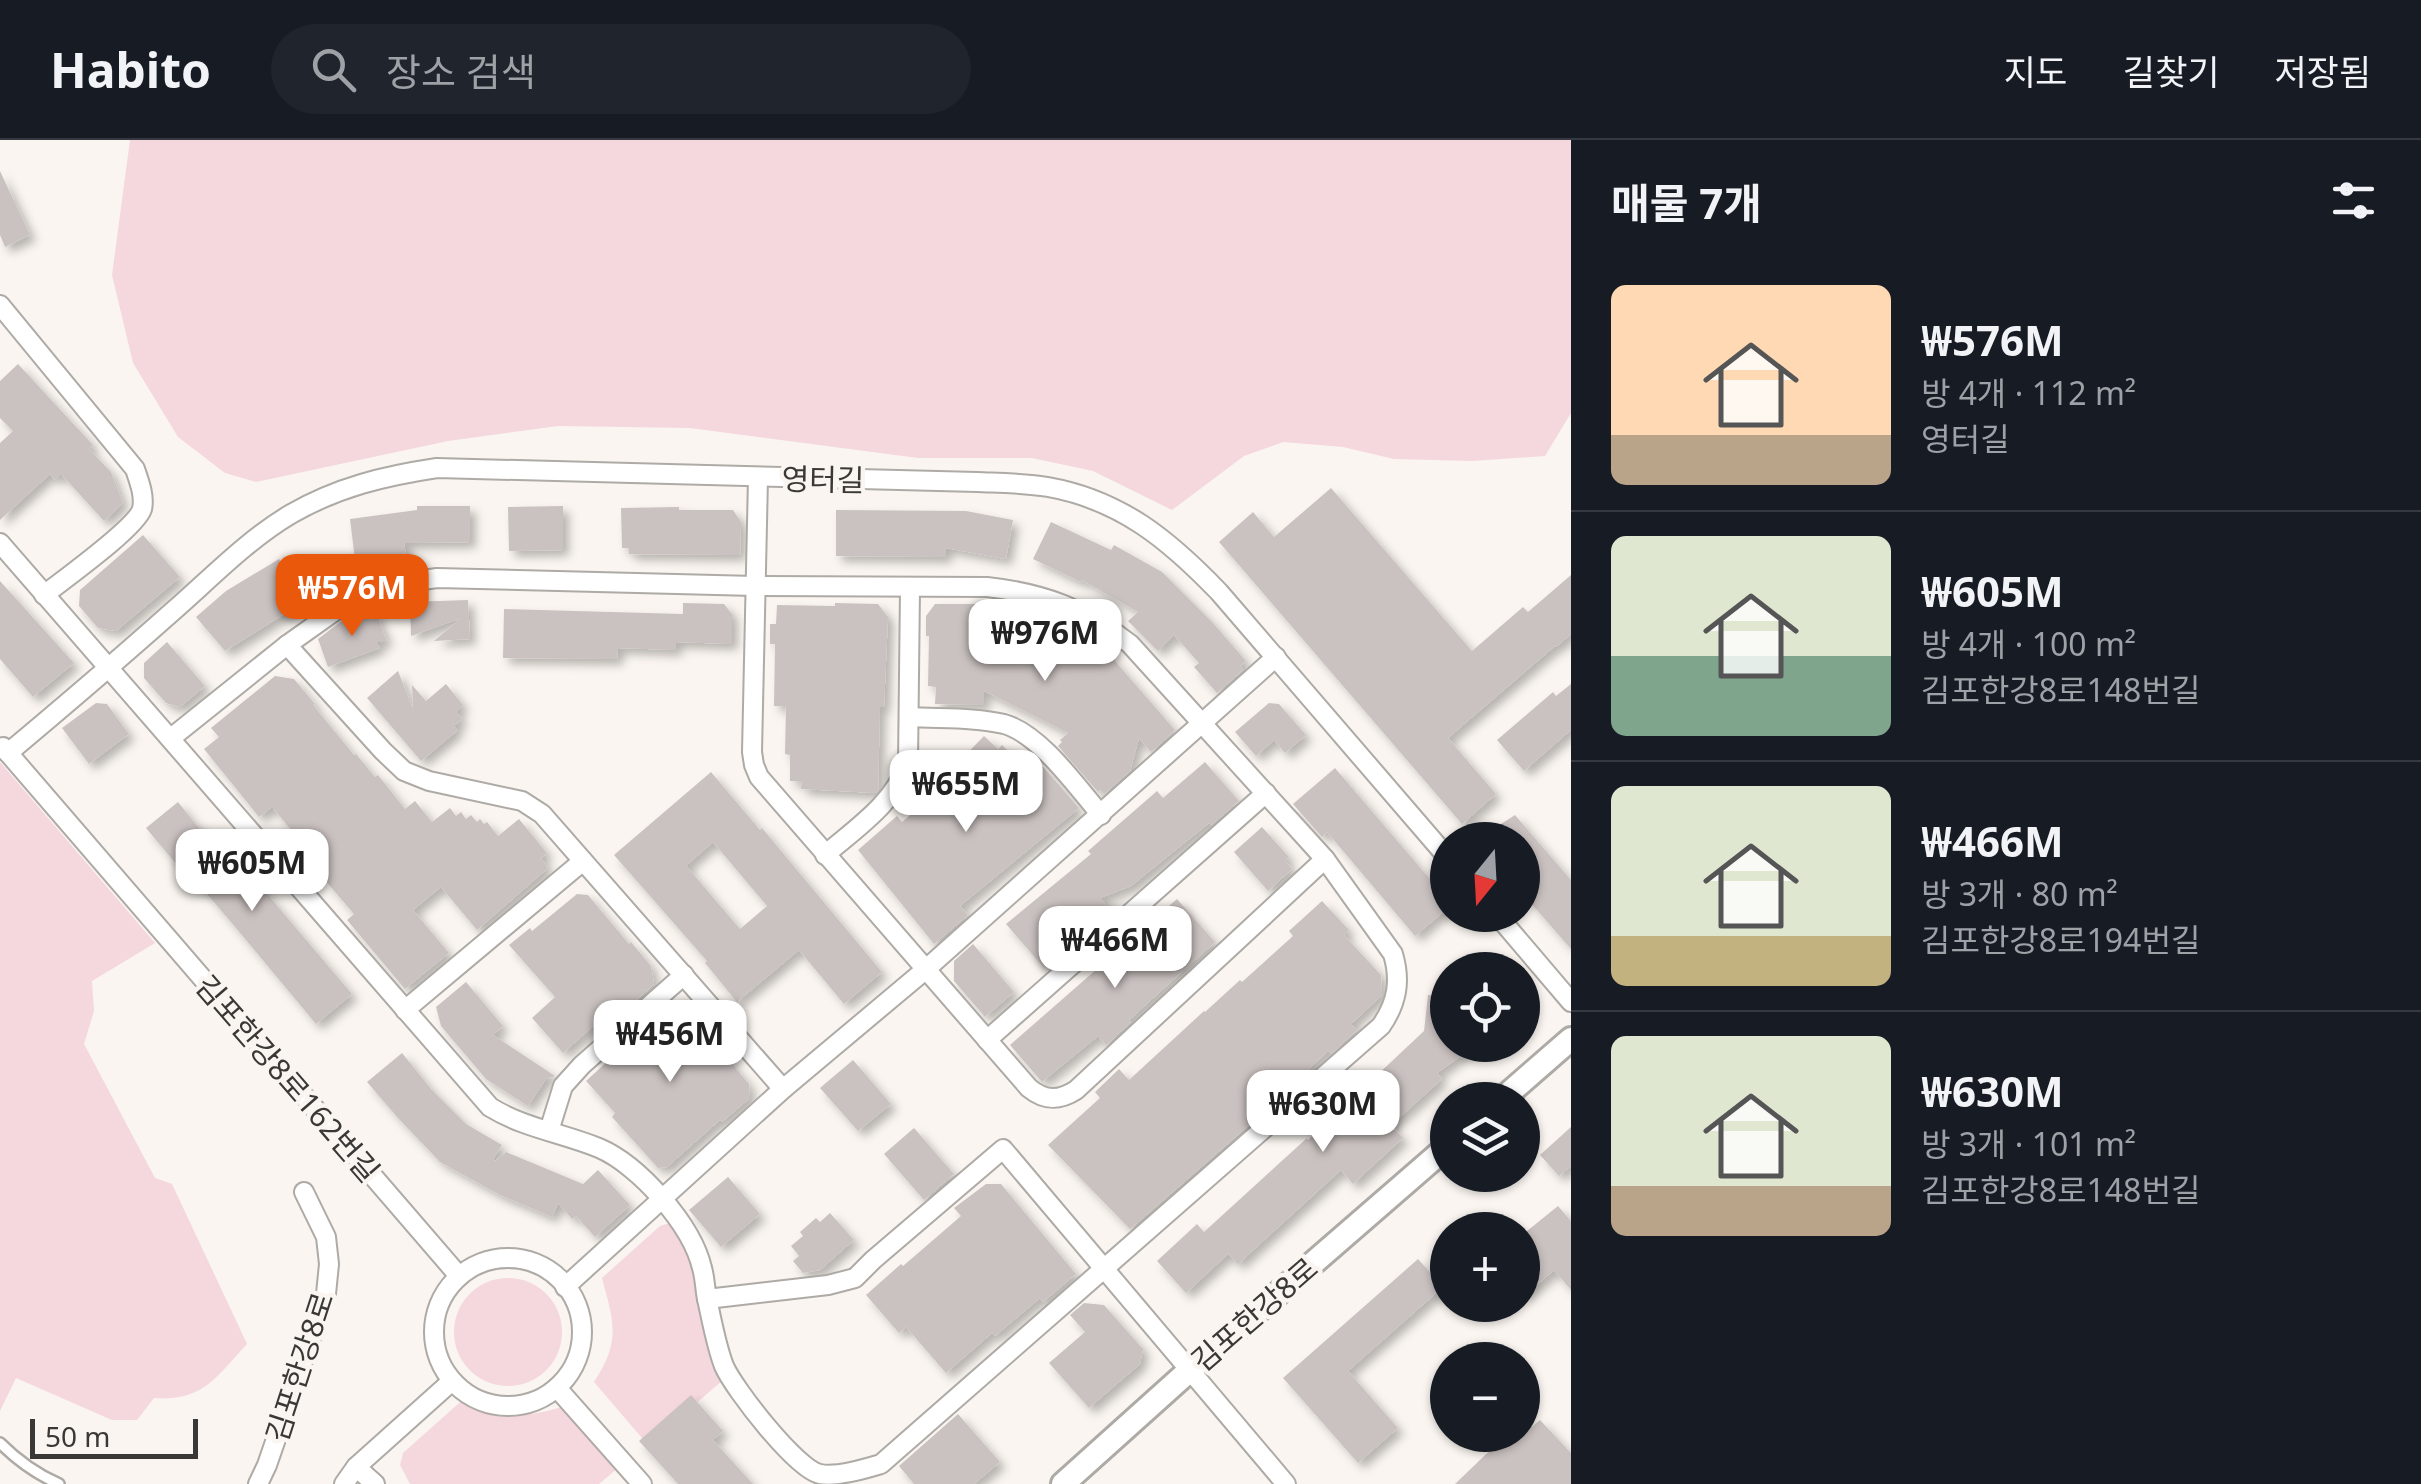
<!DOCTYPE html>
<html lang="ko">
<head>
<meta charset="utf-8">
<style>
  :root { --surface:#171b24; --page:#20242c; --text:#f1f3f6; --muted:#9ea1a6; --line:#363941; --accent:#ea580c }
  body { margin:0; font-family:"Noto Sans","Noto Sans KR",sans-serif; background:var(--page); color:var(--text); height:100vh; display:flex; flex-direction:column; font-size:38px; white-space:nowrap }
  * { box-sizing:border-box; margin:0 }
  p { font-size:32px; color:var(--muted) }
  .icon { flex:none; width:55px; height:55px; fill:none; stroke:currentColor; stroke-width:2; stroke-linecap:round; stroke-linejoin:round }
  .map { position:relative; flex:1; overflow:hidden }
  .details { display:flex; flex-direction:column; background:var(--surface); width:850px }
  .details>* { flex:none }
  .needle { width:65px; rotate:198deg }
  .tools { position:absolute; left:1430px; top:682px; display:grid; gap:20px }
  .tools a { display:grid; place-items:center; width:110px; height:110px; border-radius:50%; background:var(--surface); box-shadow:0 2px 8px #0004; font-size:50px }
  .scale { position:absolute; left:30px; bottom:25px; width:168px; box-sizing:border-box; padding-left:10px; border:5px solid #3a3836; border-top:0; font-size:28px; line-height:35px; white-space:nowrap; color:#3a3836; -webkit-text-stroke:8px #faf5f0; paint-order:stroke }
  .price { position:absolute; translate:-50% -85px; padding:0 22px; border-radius:20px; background:#fff; color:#222; font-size:32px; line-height:65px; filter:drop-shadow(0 2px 5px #0008) }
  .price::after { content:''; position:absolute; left:50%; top:60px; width:30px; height:22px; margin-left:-15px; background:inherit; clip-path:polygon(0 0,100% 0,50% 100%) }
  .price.on { background:var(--accent); color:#fff }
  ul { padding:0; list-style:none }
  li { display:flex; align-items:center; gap:30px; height:250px; padding:0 40px }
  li+li { border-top:2px solid var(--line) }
  li span { display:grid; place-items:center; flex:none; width:280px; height:200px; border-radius:15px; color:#555 }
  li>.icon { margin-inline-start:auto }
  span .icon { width:120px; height:120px; fill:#fffc; stroke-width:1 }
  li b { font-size:42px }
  h2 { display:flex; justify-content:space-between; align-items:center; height:120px; padding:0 40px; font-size:42px }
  header { display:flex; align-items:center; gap:60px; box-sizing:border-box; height:140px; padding:0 50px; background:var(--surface); border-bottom:2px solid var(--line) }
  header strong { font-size:48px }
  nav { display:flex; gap:55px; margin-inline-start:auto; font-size:35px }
  .search { width:700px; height:90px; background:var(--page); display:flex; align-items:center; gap:25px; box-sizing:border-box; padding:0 35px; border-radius:55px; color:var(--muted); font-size:38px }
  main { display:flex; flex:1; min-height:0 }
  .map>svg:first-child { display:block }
  .green { fill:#f5d7de }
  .building { fill:#cac2c0; fill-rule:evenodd; filter:url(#shadow) }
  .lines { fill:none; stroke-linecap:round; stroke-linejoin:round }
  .service-casing { stroke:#aeaaa5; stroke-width:14 }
  .minor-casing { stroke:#aeaaa5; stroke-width:22 }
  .tertiary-casing { stroke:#aeaaa5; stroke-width:28 }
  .service { stroke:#fff; stroke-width:9 }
  .minor { stroke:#fff; stroke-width:18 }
  .tertiary { stroke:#fff; stroke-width:22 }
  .labels { text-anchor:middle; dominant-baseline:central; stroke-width:9; stroke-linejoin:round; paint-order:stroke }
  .street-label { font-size:30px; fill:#3a3836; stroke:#faf5f0 }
</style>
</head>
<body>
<header>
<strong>Habito</strong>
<div class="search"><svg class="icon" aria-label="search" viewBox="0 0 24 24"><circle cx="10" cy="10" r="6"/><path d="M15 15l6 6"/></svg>장소 검색</div>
<nav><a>지도</a><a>길찾기</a><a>저장됨</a></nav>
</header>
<main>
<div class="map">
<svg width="1571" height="1344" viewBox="0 0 1571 1344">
  <defs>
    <filter id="shadow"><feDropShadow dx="6" dy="6" stdDeviation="5" flood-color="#0004"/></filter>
  </defs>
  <rect width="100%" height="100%" fill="#faf5f0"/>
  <g class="green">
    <path d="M 130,0 L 1571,0 L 1571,273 L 1545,316 L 1472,321 L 1394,319 L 1343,307 L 1283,302 L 1244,316 L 1172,370 L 1093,331 L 1032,318 L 918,318 L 690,288 L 558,286 L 448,301 L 256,342 L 225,333 L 178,297 L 133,223 L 112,135 Z"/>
    <path d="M 0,622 L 155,803 L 92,841 L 94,871 L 84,904 L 155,1038 L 172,1044 L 247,1204 C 217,1236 203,1262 154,1258 L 137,1280 L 112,1280 L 16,1238 L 0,1271 Z"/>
    <path d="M 670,1083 L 688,1100 L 723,1240 L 648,1305 L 594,1242 C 621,1201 614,1183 602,1138 L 660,1086 Z"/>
    <circle cx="508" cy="1192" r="54"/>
    <path d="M 467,1256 C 498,1281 530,1277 565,1266 L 618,1328 L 599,1344 L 410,1344 L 400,1325 L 403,1313 Z"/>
  </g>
  <g class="building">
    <path d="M 0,31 L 30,95 L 5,107 L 0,95 Z"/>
    <path d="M 18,224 L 93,305 L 89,309 L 111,332 L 123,363 L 104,381 L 61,334 L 55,340 L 50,334 L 0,380 L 0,303 L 13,291 L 0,278 L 0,241 Z"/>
    <path d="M 1331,348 L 1472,511 L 1523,467 L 1528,472 L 1571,435 L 1571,494 L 1556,507 L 1555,506 L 1448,598 L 1496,654 L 1462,684 L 1219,402 L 1253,372 L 1274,397 Z"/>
    <path d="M 417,366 L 470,366 L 470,402 L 404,403 L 406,416 L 396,418 L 397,422 L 356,428 L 350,379 L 417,370 Z"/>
    <path d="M 563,366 L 563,410 L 509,411 L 508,367 Z"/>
    <path d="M 679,367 L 679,370 L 733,370 L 741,382 L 740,415 L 629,414 L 629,408 L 622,408 L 621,368 Z"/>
    <path d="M 836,370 L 966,371 L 1013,380 L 1006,419 L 946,408 L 946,417 L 836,416 Z"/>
    <path d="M 1051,382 L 1111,410 L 1114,405 L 1162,432 L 1213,483 L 1246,521 L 1240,526 L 1243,530 L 1217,553 L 1194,527 L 1199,523 L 1174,495 L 1158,511 L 1128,481 L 1138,472 L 1082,440 L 1081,442 L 1033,419 Z"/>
    <path d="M 143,395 L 180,437 L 116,491 L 98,488 L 79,466 L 80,450 Z"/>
    <path d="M 279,419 L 305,461 L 225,511 L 196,477 L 226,451 Z"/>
    <path d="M 0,441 L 74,523 L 33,557 L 0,519 Z"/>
    <path d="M 468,460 L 470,499 L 434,501 L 461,478 L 411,496 L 410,462 Z"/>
    <path d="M 683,463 L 724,464 L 732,474 L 732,504 L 676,502 L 676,510 L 618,508 L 617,519 L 503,518 L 504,469 L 683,474 Z"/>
    <path d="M 835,463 L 878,464 L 888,477 L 884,567 L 880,567 L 878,650 L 876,653 L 801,649 L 802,641 L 790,641 L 790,615 L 785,614 L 786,566 L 774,566 L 775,504 L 770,504 L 770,484 L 776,484 L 777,465 L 835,466 Z"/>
    <path d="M 935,464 L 998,464 L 990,501 L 994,502 L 1010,469 L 1074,487 L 1115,521 L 1175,590 L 1151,612 L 1139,598 L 1130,631 L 1104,654 L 1100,650 L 1098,652 L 1058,606 L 1062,602 L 1060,600 L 1068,593 L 984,551 L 984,565 L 935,564 L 936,547 L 928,546 L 929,496 L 926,496 L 926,476 Z"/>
    <path d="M 375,470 L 387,502 L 376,502 L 380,508 L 328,527 L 318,499 L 340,482 Z"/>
    <path d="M 167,502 L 205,546 L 180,567 L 166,563 L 144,538 L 144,523 Z"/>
    <path d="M 398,531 L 413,569 L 412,545 L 426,561 L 446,544 L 463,565 L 456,572 L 462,579 L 454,586 L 458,590 L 421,621 L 367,558 Z"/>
    <path d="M 275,536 L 294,539 L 315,564 L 313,565 L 354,615 L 356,614 L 375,637 L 378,635 L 405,669 L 415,661 L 432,682 L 450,668 L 456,676 L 461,672 L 466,679 L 471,675 L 477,682 L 480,679 L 484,684 L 487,682 L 498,696 L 519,679 L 547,713 L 541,718 L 548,728 L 477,790 L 441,747 L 413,770 L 449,813 L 405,849 L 347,780 L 354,774 L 323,738 L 328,734 L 272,667 L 259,677 L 204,609 L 219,597 L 211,588 Z"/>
    <path d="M 1571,544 L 1571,590 L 1524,631 L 1497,600 L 1553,552 L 1556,556 Z"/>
    <path d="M 96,563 L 107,564 L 129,594 L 89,624 L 62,588 Z"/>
    <path d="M 1269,563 L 1279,564 L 1306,595 L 1285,613 L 1274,600 L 1256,616 L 1235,592 Z"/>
    <path d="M 984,596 L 998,609 L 1002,605 L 1029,632 L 1039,622 L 1079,668 L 960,766 L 968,775 L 934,804 L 858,710 L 897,676 L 902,682 L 957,636 L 951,630 Z"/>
    <path d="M 1205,622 L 1239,661 L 1211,685 L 1209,683 L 1131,746 L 1100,758 L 1111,771 L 1101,779 L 1063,796 L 1071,805 L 1044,828 L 1006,784 L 1091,714 L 1088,711 L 1157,651 L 1163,658 Z"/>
    <path d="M 1335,628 L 1448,760 L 1448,768 L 1415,796 L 1327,692 L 1322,697 L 1293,664 Z"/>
    <path d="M 711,632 L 760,690 L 762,688 L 882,832 L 844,864 L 799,810 L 737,862 L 705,823 L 707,821 L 614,715 ZM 713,702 L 767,766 L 740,789 L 688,728 L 688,724 Z"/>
    <path d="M 178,662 L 227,723 L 235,716 L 352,854 L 316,884 L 236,788 L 190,734 L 187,737 L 146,688 Z"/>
    <path d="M 1515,675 L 1571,740 L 1571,809 L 1522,753 L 1522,700 L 1476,700 Z"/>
    <path d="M 1262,687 L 1289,717 L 1285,721 L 1292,729 L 1268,751 L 1234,712 Z"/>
    <path d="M 577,754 L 588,755 L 629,804 L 631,802 L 651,826 L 654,844 L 622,873 L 616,866 L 563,913 L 532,878 L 555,857 L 509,805 L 530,788 L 532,791 Z"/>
    <path d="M 1177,759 L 1215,802 L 1129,880 L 1131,882 L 1106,905 L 1098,896 L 1042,942 L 1010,905 Z"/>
    <path d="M 1322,761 L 1349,790 L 1344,795 L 1381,835 L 1382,855 L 1351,884 L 1357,890 L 1331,914 L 1328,911 L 1241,992 L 1130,1089 L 1048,1005 L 1100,958 L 1095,952 L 1119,929 L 1129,940 L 1204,871 L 1205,872 L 1240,840 L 1242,842 L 1293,796 L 1289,791 Z"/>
    <path d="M 973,804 L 1014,852 L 985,877 L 954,841 L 954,821 Z"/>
    <path d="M 466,842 L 503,886 L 493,895 L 555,936 L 546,939 L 528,966 L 486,939 L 441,886 L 436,867 Z"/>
    <path d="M 1428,855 L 1448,857 L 1448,905 L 1476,905 L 1437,933 L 1442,939 L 1391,985 L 1403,998 L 1353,1044 L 1341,1030 L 1238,1124 L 1228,1114 L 1186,1153 L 1157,1121 L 1197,1084 L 1204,1092 L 1307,998 L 1308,1000 L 1424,891 Z"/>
    <path d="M 670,864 L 692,869 L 716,896 L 712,900 L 749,944 L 750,958 L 722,982 L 720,980 L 667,1027 L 658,1028 L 612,977 L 615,973 L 586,941 Z"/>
    <path d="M 402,913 L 432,950 L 466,984 L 502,1005 L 493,1019 L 495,1021 L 506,1012 L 583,1044 L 598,1030 L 630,1065 L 595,1097 L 576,1076 L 572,1079 L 558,1063 L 552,1077 L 500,1055 L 440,1022 L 398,978 L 367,942 Z"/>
    <path d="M 853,920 L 891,964 L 858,991 L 820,948 Z"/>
    <path d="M 1571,987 L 1571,1026 L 1559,1036 L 1540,1015 Z"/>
    <path d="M 914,988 L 954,1034 L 924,1060 L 884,1014 Z"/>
    <path d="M 728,1037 L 760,1074 L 721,1107 L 689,1070 Z"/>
    <path d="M 986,1044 L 1001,1044 L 1076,1134 L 1043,1162 L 1040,1158 L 995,1196 L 992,1193 L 946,1233 L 906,1187 L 899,1193 L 866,1155 L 901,1124 L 903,1126 L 961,1076 L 954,1068 Z"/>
    <path d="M 1558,1066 L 1571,1081 L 1571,1150 L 1554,1130 L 1522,1158 L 1522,1095 Z"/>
    <path d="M 830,1073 L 854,1100 L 820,1130 L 803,1133 L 793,1121 L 799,1116 L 791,1106 L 803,1096 L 800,1092 L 816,1078 L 820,1082 Z"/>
    <path d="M 1418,1119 L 1443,1147 L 1348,1231 L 1398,1288 L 1358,1323 L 1283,1238 Z"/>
    <path d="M 1084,1163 L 1104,1165 L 1143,1209 L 1140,1224 L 1089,1268 L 1049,1223 L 1085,1192 L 1070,1175 Z"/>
    <path d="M 691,1255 L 723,1291 L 713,1300 L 753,1344 L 678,1344 L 639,1301 Z"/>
    <path d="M 958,1274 L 1000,1322 L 974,1344 L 914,1344 L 899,1326 Z"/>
    <path d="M 1522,1276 L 1532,1287 L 1540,1280 L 1571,1313 L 1571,1344 L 1455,1344 L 1506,1295 L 1522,1295 Z"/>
  </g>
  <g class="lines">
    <g class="service-casing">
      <path id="service" d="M 0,1303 C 18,1321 36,1334 59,1344"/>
    </g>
    <g class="minor-casing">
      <g id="minor">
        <path d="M 0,165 L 135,329 C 139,341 145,356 142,369 C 136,388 63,440 44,455"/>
        <path d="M 758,338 L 752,612 L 754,625 L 759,637 L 1029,948 C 1045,961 1059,961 1076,950 L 1325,719"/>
        <path d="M 0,403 L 490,967 C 524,988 562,993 599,1008 C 639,1025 692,1085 702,1128 C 705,1138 705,1149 707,1159 L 828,1145 L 855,1138 L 873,1120 L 1003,1009 L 1286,1344"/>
        <path d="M 287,505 L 383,611 L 404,631 L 429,641 L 522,661 L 542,674 L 783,949"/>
        <path d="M 909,577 C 940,579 974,577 1004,584 C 1040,594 1077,647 1101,675"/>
        <path d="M 171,598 L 287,505 L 349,461 L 408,442 L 437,438 L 755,446 L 987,447 C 1043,453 1086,469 1130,504 L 1325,719 L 1393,814 C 1401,841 1397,863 1381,886 L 881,1324 C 864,1329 838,1337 820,1334 C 797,1330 734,1249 724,1226 C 716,1205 712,1181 707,1159"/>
        <path d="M 3,607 L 459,1136"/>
        <path d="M 8,613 C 63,567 118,520 172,472 C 210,439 247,400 291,374 C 338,347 384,336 437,328 L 977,342 C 1000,343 1025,343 1048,347 C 1121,360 1169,400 1219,452 L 1448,718"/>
        <path d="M 825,715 C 856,688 895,663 908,622 L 910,448"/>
        <path d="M 1497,775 L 1571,862"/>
        <path d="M 405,870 L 583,721"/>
        <path d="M 987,900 L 1266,653"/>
        <path d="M 549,991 L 563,946 L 582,925 L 684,835"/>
        <circle cx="508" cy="1192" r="74"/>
        <path d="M 565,1147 L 783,949 L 925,830 L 1276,517"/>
        <path d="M 557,1248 L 642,1344"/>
        <path d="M 356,1327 L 375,1344"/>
        <path d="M 258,1344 L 267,1325 L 326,1154 L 329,1124 L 326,1097 L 304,1052"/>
        <path d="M 344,1344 L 356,1327 L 452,1241"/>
      </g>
    </g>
    <g class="tertiary-casing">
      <g id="tertiary">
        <path d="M 1501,960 L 1571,899"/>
        <path d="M 1063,1344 L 1191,1229 L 1448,1006"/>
      </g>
    </g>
    <use href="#service" class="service"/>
    <use href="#minor" class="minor"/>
    <use href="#tertiary" class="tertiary"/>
  </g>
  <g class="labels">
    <g class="street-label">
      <text transform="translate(823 339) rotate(1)">영터길</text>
      <text transform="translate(288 938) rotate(49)">김포한강8로162번길</text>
      <text transform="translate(1254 1174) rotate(-41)">김포한강8로</text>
      <text transform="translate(299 1227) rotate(-72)">김포한강8로</text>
    </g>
  </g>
</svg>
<div class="tools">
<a><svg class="needle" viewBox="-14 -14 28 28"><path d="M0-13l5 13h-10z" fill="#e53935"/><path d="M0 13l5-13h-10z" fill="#9ea1a6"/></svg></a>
<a><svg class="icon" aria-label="locate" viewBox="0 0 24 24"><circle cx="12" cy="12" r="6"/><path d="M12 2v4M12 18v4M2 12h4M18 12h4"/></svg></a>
<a><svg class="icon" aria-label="layers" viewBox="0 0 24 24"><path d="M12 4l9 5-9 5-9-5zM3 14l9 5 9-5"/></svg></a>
<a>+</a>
<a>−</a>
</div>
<div class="scale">50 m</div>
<b class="price on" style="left:352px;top:499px">₩576M</b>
<b class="price" style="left:1045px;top:544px">₩976M</b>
<b class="price" style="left:966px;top:695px">₩655M</b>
<b class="price" style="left:252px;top:774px">₩605M</b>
<b class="price" style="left:1115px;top:851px">₩466M</b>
<b class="price" style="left:670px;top:945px">₩456M</b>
<b class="price" style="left:1323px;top:1015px">₩630M</b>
</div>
<section class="details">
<h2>매물 7개<svg class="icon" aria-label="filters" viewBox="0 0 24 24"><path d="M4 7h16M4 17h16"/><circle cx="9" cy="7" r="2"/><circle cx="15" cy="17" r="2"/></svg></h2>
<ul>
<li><span style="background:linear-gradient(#ffd9b3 75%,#b9a48a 0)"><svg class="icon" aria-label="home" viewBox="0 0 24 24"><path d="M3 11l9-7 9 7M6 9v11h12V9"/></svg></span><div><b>₩576M</b><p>방 4개 · 112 m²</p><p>영터길</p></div></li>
<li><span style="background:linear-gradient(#dfe7d0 60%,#7fa58c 0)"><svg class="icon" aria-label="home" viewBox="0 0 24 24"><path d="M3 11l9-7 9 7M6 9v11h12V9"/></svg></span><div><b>₩605M</b><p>방 4개 · 100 m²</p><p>김포한강8로148번길</p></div></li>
<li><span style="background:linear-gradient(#dfe7d0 75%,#c2b280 0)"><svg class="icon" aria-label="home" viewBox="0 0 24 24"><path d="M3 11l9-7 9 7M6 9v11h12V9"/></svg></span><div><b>₩466M</b><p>방 3개 · 80 m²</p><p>김포한강8로194번길</p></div></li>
<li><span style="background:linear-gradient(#dfe7d0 75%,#b9a48a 0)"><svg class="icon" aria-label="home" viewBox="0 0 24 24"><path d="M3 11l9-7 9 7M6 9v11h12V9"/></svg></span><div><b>₩630M</b><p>방 3개 · 101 m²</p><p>김포한강8로148번길</p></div></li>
</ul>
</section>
</main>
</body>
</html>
